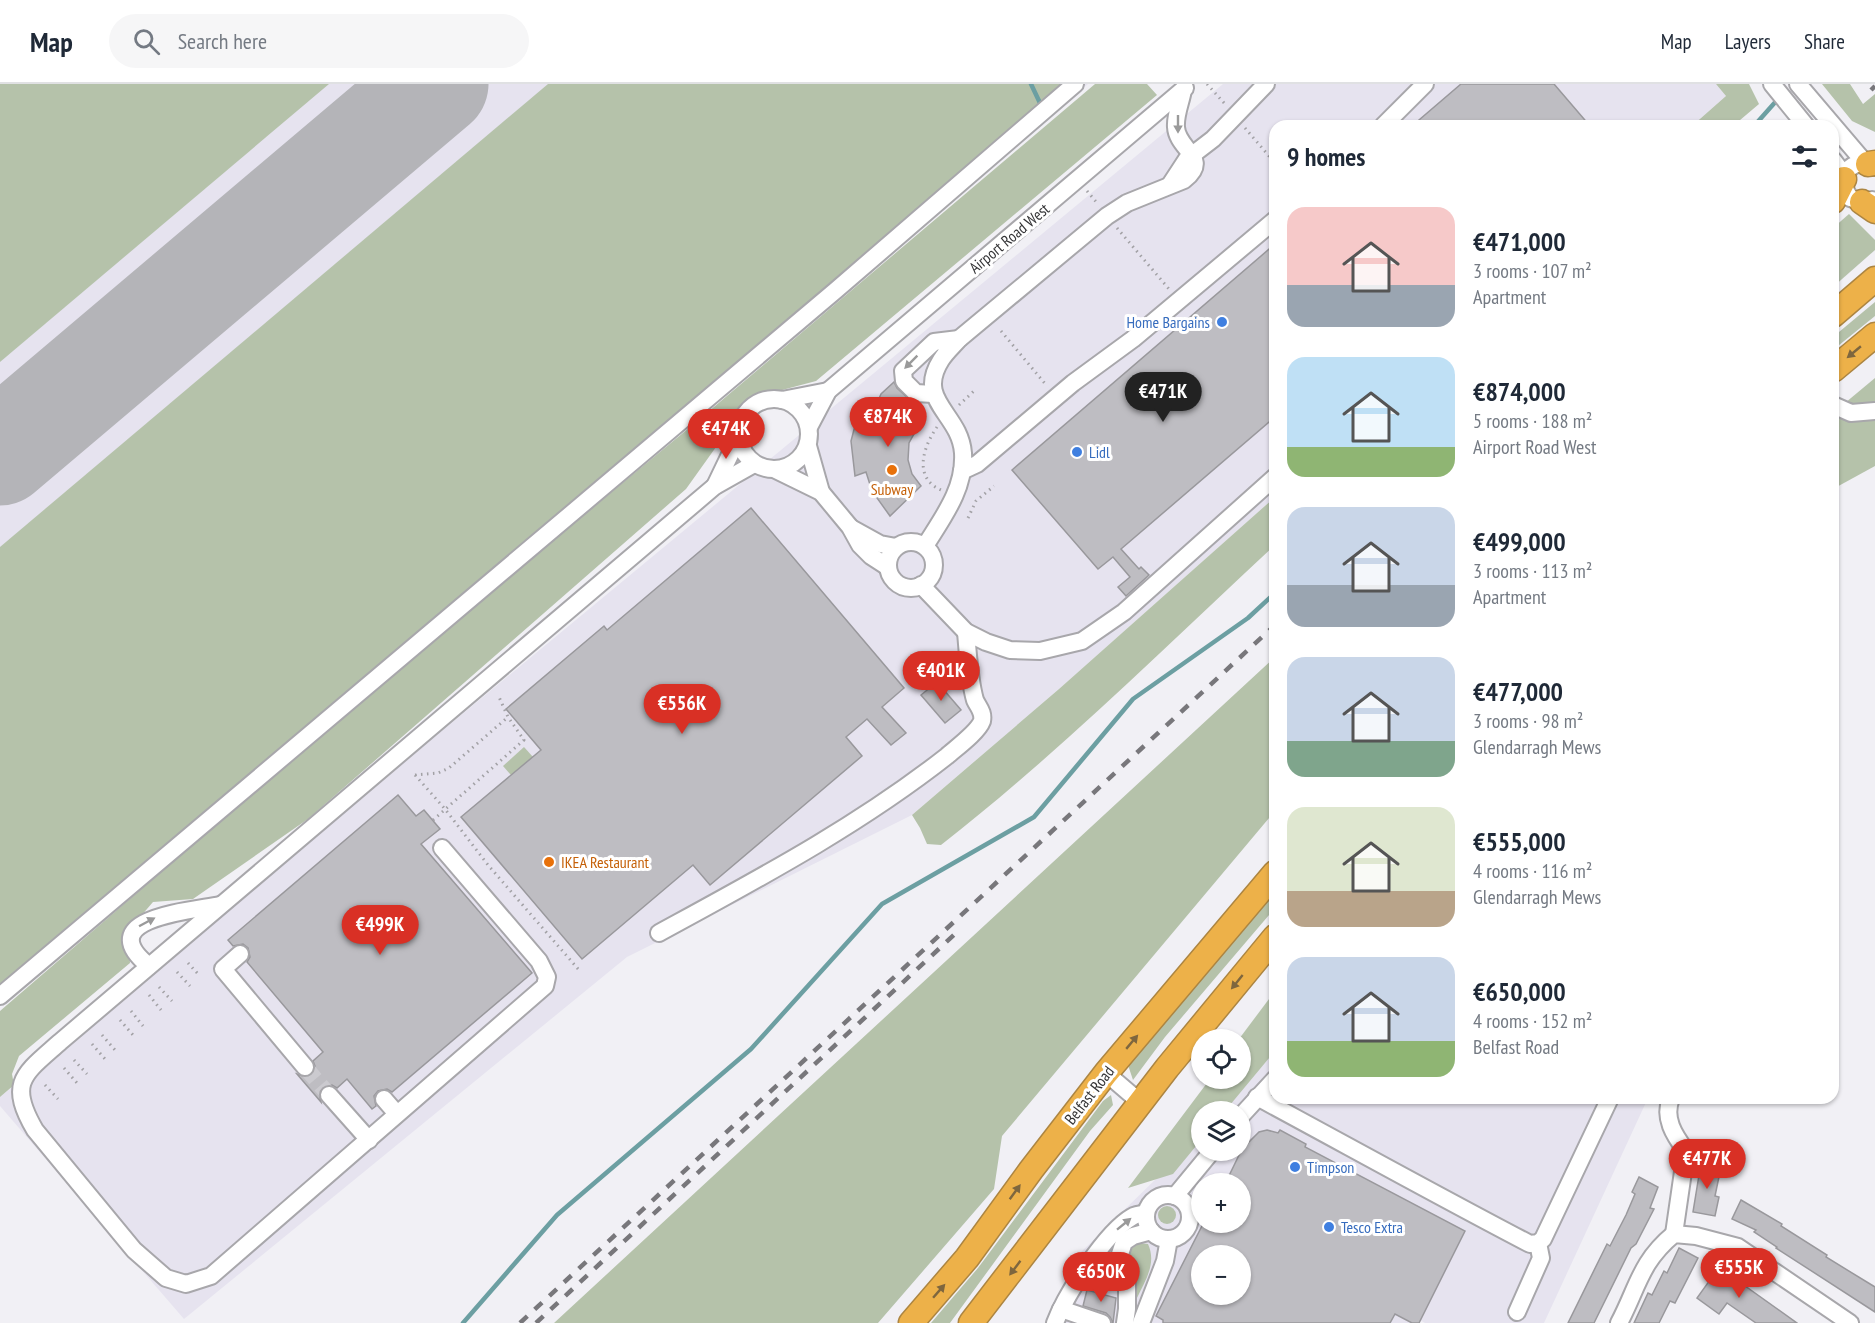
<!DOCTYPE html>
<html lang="en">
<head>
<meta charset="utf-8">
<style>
  :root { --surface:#fff; --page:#f6f6f7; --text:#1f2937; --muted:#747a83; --line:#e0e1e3; --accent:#d93025 }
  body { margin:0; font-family:"PT Sans Narrow",sans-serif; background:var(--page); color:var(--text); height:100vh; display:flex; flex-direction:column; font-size:22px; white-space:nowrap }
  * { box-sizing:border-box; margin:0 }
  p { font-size:20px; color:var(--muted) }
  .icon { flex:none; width:33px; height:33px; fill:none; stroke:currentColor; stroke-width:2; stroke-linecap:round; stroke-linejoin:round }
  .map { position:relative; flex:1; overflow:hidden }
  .drawer { position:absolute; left:1269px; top:36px; width:570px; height:984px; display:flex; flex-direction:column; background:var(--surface); border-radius:18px; box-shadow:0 2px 4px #0004 }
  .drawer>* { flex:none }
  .fabs { position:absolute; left:1191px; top:945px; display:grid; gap:12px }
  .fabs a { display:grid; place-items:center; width:60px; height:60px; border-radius:50%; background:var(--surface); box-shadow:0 2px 4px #0004; font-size:30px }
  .price { position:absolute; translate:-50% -51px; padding:0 14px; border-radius:21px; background:var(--accent); color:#fff; font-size:20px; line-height:39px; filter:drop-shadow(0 2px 3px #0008) }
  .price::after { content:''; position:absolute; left:50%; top:36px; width:18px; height:14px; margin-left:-9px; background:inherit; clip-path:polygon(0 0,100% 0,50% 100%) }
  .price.active { background:#222; color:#fff }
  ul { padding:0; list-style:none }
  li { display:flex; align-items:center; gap:18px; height:150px; padding:0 18px }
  li span { display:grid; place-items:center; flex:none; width:168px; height:120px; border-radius:18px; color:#555 }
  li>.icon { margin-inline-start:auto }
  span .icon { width:72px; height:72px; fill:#fffc; stroke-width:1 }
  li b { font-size:26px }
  h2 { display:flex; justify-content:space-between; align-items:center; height:72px; padding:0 18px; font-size:26px }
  header { display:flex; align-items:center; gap:36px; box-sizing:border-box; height:84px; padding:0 30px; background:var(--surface); border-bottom:2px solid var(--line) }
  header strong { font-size:28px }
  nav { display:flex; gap:33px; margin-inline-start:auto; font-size:21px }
  .search { width:420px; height:54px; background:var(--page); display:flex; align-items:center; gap:15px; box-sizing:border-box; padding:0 21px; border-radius:33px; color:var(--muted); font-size:22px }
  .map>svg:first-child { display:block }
  .built { fill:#e6e3ef; fill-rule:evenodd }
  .green { fill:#b5c2aa }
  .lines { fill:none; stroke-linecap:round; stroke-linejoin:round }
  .stream { stroke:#6c9fa2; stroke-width:4.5 }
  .runway { stroke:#b4b4b8; stroke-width:105 }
  .building { fill:#bebdc2; stroke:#99989c; stroke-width:1.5; fill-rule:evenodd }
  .minor-tunnel { stroke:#cbcacf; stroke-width:16; stroke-dasharray:16 8; stroke-linecap:butt }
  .minor-casing { stroke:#a8a7ab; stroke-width:20 }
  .highway-casing { stroke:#ac8542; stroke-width:27 }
  .path { stroke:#a2a1a5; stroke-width:3; stroke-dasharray:1.5 4.5; stroke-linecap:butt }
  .minor { stroke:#fff; stroke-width:16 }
  .highway { stroke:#edb149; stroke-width:24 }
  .rail { stroke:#78777b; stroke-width:4.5; stroke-dasharray:10 10; stroke-linecap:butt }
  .oneway { fill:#9a9a9a }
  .oneway2 { fill:#7e663e }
  .shop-dot { fill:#3f7fe0; stroke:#fff; stroke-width:2 }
  .food-dot { fill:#e8710a; stroke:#fff; stroke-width:2 }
  .labels { text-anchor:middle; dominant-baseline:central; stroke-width:6; stroke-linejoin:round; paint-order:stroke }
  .street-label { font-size:16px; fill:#343436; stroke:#fff }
  .shop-label { font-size:16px; fill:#366cbe; stroke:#fff; text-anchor:start }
  .food-label { font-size:16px; fill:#c56008; stroke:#fff }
</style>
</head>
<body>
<header>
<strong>Map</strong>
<div class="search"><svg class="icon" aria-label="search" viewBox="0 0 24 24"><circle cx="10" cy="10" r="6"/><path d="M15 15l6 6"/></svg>Search here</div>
<nav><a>Map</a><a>Layers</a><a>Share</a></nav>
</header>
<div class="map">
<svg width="1875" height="1239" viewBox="0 0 1875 1239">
  <rect width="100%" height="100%" fill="#f1f0f5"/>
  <g class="built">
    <path d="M 0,0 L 1088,0 L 0,920 Z"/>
    <path d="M 1223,0 L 1716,0 L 1726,12 L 1692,42 L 1275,42 L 1275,413 L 1059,605 L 912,731 L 627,873 L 184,1235 L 0,1022 L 0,1013 Z"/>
    <path d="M 1275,965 L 1275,1014 L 1648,1014 L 1544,1239 L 1425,1239 L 1418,1235 L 1412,1239 L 1050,1239 L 1078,1171 L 1201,1051 L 1202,1066 L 1240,1066 L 1240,1028 L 1223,1027 ZM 1202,1100 L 1240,1100 L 1240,1138 L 1202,1138 ZM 1202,1172 L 1240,1172 L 1240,1210 L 1202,1210 Z"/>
  </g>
  <g class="green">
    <path d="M 0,0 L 329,0 L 0,278 Z"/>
    <path d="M 548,0 L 1070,0 L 0,905 L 0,463 Z"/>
    <path d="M 1095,0 L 1147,0 L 1157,11 L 816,297 L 767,310 L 746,321 L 686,405 L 308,735 L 193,815 L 153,818 L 128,847 L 130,879 L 19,972 L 12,990 L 14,1001 L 0,1013 L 0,927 L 371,607 L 695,339 Z"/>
    <path d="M 1716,0 L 1749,0 L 1759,20 L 1733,42 L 1692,42 L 1726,12 Z"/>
    <path d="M 1822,0 L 1850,0 L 1863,20 L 1875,10 L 1875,48 L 1852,37 Z"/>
    <path d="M 1849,130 L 1875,156 L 1875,166 L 1833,203 L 1833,144 Z"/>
    <path d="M 1875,218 L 1875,232 L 1833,266 L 1833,253 Z"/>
    <path d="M 1875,294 L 1875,382 L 1833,405 L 1833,329 Z"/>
    <path d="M 1275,413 L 1275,461 C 1166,562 1059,669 941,761 L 927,760 L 920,744 L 912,731 L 1059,605 Z"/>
    <path d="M 1275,573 L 1275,727 L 1002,1052 L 994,1105 L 878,1239 L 554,1239 Z"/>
    <path d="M 524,663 L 533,673 L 511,691 L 503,682 Z"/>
    <path d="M 1275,807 L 1275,824 L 1165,953 L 1133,996 L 1128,981 Z"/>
    <path d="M 1275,907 L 1275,967 L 1225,1027 L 1202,1028 L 1201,1056 L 1173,1090 L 1128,1104 L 1210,995 L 1240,994 L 1240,956 L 1239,955 Z"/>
    <path d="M 1111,1011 L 1113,1021 L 1090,1047 L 950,1239 L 931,1239 L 978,1184 L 1103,1017 Z"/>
    <circle cx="1167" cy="1131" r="9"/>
    <path d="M 1139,1159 L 1148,1160 C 1157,1180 1145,1197 1136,1216 L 1128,1173 L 1131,1165 Z"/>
  </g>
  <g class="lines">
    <g class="stream">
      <path d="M 1031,0 L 1040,19"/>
      <path d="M 1754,42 L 1778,15"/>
      <path d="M 463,1239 L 557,1131 L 751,965 L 882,820 L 1034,733 L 1133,615 L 1248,534 L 1275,509"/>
    </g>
    <path class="runway" d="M 0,369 L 436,0"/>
  </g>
  <g class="building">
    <path d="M 1461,0 L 1554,0 L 1590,42 L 1412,42 Z"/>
    <path d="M 1275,160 L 1275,333 L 1121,465 L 1139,485 L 1141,483 L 1149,491 L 1126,512 L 1118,503 L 1130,493 L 1113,473 L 1098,485 L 1012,386 Z"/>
    <path d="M 894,298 L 897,304 L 925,330 L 909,359 L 908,376 L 912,390 L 921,402 L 890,432 L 872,407 L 866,388 L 855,392 L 851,357 L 857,334 L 869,338 L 881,310 Z"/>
    <path d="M 751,424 L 904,604 L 882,623 L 906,649 L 891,661 L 867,635 L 846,653 L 862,672 L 710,801 L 693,781 L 582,875 L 461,733 L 541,666 L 506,625 L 604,542 L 607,546 Z"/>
    <path d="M 937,598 L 961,626 L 945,639 L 921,611 Z"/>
    <path d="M 398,711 L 416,732 L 424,726 L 440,745 L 421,760 L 532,889 L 392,1008 L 387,1005 L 378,1007 L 374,1012 L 376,1022 L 372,1025 L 347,995 L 337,1004 L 332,1001 L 323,1003 L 319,1008 L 321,1018 L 297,990 L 306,993 L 312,991 L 315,982 L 313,977 L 323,968 L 247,878 L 250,873 L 248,864 L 243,860 L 233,862 L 228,856 Z"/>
    <path d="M 1267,1046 L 1278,1049 L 1280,1046 L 1306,1060 L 1305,1063 L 1465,1147 L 1419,1239 L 1412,1239 L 1395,1230 L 1390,1239 L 1163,1239 L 1163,1236 L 1156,1232 L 1204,1138 L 1240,1138 L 1240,1100 L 1225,1100 L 1242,1065 L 1259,1048 ZM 1202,1172 L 1240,1172 L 1240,1210 L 1202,1210 Z"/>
    <path d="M 1701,1079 L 1721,1083 L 1715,1112 L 1719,1113 L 1715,1132 L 1693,1128 Z"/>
    <path d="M 1639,1093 L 1658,1103 L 1650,1124 L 1654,1125 L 1636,1160 L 1631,1164 L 1594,1239 L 1568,1239 L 1607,1160 L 1610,1162 L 1626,1131 L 1635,1110 L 1632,1108 Z"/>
    <path d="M 1741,1116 L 1782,1140 L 1781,1142 L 1827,1171 L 1826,1173 L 1875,1203 L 1875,1228 L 1776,1164 L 1777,1163 L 1754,1148 L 1756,1146 L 1732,1135 Z"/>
    <path d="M 1679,1164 L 1698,1174 L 1675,1219 L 1670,1217 L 1659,1239 L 1634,1239 L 1648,1209 L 1652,1211 L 1664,1187 L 1667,1189 Z"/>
    <path d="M 1720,1182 L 1735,1192 L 1734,1194 L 1797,1239 L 1756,1239 L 1727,1219 L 1719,1230 L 1697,1214 Z"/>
    <path d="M 1087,1206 L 1116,1214 L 1113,1239 L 1110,1233 L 1106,1229 L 1083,1222 Z"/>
  </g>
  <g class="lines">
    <path class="minor-tunnel" d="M 305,983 L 329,1011"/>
    <g class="minor-casing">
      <g id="minor">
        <path d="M 1772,0 L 1806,42"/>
        <path d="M 1798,0 L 1866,80"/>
        <path d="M 1383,42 L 1425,0"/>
        <path d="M 1833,76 L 1845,92"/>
        <path d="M 1170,101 L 1187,75 L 1213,55 L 1266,0"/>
        <path d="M 1872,116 L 1862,118 L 1850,114 C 1835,94 1851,71 1874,83"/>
        <path d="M 933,310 L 916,309 L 904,297 L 903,287 L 934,258 L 959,255"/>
        <circle cx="774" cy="350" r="35"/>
        <path d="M 782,316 L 828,307"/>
        <path d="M 1833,321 L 1851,329 L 1875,327"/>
        <path d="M 809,343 L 828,307 L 1185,4"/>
        <path d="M 808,362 L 821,408"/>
        <path d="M 776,386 L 821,408 L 850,443 L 860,461 L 871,472 L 888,483"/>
        <path d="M 962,387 L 977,380 L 1073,299 L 1133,255 L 1275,136"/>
        <path d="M 715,402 L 739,352"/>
        <path d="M 851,444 L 880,460 L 896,463"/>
        <circle cx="911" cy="481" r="23"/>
        <path d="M 925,462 C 943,433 965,405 963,369 C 960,329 915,317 941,276 C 946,268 953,262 959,255 L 1107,132 L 1127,119 L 1184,96 C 1212,74 1177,66 1176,43 C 1175,31 1181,18 1183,6"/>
        <path d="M 921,501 L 966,548 L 986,558 L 1010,566 L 1040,567 L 1082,557 L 1124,528 L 1275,393"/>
        <path d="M 442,764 L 539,877 L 547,893 L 545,902 L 211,1192 L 186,1200 L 166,1194 L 134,1166 L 35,1046 C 7,998 24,990 60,958 L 715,402 L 754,380"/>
        <path d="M 659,849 C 758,795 858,742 947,672 C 956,664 978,648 982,637 C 984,628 978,623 975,616 C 969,595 968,570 966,548"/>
        <path d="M 240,870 L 223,885 L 305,983"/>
        <path d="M 149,882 C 90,834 191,827 220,821"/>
        <path d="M 0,912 L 835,207 L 1075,0"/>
        <path d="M 1106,989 L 1141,1019"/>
        <path d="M 329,1011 L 369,1056"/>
        <path d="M 1257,1013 C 1348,1062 1438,1112 1530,1160 L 1538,1159 L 1543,1155 L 1610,1014"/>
        <path d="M 1671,1014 C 1663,1034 1674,1051 1686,1067 L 1674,1150"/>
        <path d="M 384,1015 L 397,1030"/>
        <path d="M 1240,1033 L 1275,995"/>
        <circle cx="1168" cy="1133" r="22"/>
        <path d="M 1175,1112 L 1213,1066"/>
        <path d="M 1061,1225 L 1102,1239"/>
        <path d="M 1517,1228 L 1541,1174 L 1538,1159"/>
        <path d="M 1055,1239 C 1066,1210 1106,1148 1132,1133 C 1136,1130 1141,1130 1146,1130"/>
        <path d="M 1125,1239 L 1127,1225 L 1127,1189 L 1120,1170 L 1124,1158 L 1133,1152 L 1151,1147"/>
        <path d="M 1141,1239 L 1165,1177 L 1169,1155"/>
        <path d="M 1619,1239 C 1638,1203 1640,1178 1674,1150 L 1696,1152 L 1738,1163 L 1850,1239"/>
      </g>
    </g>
    <g class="highway-casing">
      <g id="highway">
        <path d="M 1868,80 L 1875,79"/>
        <path d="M 1833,117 L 1844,95"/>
        <path d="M 1862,118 L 1875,127"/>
        <path d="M 1833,231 L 1875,195"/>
        <path d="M 1833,286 L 1875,251"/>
        <path d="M 911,1239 L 967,1174 L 1031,1086 L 1106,989 L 1275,789"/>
        <path d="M 971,1239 L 1167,984 L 1275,853"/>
      </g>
    </g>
    <g class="path">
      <path d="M 1207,0 L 1225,20"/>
      <path d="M 1245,44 L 1275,79"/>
      <path d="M 1087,107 L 1098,120"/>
      <path d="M 1117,144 L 1169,205"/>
      <path d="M 1001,247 L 1047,302"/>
      <path d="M 959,321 L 974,307"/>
      <path d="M 937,343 C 923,363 913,394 941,406"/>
      <path d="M 968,434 L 976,417 L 994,402"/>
      <path d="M 415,691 L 445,725 L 488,781 L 579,886"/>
      <path d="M 415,691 L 438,689 L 449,684 L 508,633"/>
      <path d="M 433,736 L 524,656 L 508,633 L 499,613"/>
      <path d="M 188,879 L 199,891"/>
      <path d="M 177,888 L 190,902"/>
      <path d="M 159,903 L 172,917"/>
      <path d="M 149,911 L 161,926"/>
      <path d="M 131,927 L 143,942"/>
      <path d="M 120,936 L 133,951"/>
      <path d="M 102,951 L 115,966"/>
      <path d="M 92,960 L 105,975"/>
      <path d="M 74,976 L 87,990"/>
      <path d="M 64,984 L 77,999"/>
      <path d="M 45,1001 L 58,1015"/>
    </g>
    <use href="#minor" class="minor"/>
    <use href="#highway" class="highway"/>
    <g class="rail">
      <path d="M 1871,6 L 1875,2"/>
      <path d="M 520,1239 L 1275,541"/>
      <path d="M 536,1239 L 956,849"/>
    </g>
  </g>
  <defs><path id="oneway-solid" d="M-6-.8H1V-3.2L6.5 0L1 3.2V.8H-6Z" transform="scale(1.5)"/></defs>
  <g class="oneway">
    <use href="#oneway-solid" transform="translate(1178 40) rotate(90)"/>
    <use href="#oneway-solid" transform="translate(911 278) rotate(135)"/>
    <use href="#oneway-solid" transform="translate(147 838) rotate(-28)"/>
    <use href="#oneway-solid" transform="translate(1124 1140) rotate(-39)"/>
  </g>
  <g class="oneway2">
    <use href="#oneway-solid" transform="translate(1854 268) rotate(140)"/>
    <use href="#oneway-solid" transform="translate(1237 898) rotate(129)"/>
    <use href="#oneway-solid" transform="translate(1132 958) rotate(-50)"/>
    <use href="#oneway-solid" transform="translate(1015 1108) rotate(-54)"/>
    <use href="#oneway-solid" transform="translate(1015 1184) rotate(127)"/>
    <use href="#oneway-solid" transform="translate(939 1207) rotate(-49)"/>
  </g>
  <g class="shop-dot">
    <circle cx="1222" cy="238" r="6"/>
    <circle cx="1077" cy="368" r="6"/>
    <circle cx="1295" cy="1083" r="6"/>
    <circle cx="1329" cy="1143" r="6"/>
  </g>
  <g class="food-dot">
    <circle cx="892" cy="386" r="6"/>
    <circle cx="549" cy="778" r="6"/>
  </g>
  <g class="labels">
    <g class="street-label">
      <text transform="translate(1009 154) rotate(-40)">Airport Road West</text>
      <text transform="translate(1089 1011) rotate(-52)">Belfast Road</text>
    </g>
    <g class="shop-label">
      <text x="1210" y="238" text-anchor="end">Home Bargains</text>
      <text x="1089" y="368">Lidl</text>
      <text x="1307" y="1083">Timpson</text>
      <text x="1341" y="1143">Tesco Extra</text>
    </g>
    <g class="food-label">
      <text x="892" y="405">Subway</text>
      <text x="561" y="778" text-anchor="start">IKEA Restaurant</text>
    </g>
  </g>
</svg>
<div class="fabs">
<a><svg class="icon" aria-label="locate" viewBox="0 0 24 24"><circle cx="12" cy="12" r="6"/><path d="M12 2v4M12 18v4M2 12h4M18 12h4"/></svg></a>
<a><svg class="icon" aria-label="layers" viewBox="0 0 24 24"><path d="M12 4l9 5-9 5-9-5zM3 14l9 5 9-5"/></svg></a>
<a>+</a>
<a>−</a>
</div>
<b class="price active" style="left:1163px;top:339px">€471K</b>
<b class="price" style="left:888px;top:364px">€874K</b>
<b class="price" style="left:726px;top:376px">€474K</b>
<b class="price" style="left:941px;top:618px">€401K</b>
<b class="price" style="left:682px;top:651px">€556K</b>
<b class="price" style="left:380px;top:872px">€499K</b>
<b class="price" style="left:1707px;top:1106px">€477K</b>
<b class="price" style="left:1739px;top:1215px">€555K</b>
<b class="price" style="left:1101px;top:1219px">€650K</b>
<section class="drawer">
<h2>9 homes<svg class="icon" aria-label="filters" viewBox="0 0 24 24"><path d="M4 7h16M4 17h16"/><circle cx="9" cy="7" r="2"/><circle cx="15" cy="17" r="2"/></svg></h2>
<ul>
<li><span style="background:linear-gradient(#f6c9c9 65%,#9aa5b1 0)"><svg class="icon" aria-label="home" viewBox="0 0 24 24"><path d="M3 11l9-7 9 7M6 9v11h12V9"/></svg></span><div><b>€471,000</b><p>3 rooms · 107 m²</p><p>Apartment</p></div></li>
<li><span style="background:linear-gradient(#bfe0f5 75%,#8fb573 0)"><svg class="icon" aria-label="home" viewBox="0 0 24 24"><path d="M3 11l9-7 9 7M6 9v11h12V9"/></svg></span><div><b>€874,000</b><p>5 rooms · 188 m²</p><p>Airport Road West</p></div></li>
<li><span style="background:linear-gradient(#c9d6e8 65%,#9aa5b1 0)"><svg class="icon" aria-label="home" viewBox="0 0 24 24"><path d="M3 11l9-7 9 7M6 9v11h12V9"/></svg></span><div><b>€499,000</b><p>3 rooms · 113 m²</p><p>Apartment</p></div></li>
<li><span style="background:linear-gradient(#c9d6e8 70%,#7fa58c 0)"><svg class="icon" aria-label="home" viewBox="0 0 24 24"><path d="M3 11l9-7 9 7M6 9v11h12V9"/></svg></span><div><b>€477,000</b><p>3 rooms · 98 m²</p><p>Glendarragh Mews</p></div></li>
<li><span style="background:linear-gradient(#dfe7d0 70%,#b9a48a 0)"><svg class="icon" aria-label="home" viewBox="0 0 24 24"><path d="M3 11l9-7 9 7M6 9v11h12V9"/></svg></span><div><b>€555,000</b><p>4 rooms · 116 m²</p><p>Glendarragh Mews</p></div></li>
<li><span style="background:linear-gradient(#c9d6e8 70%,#8fb573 0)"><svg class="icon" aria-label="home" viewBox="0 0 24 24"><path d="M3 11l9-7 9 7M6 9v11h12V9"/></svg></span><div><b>€650,000</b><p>4 rooms · 152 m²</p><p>Belfast Road</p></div></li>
</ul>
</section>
</div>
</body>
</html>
